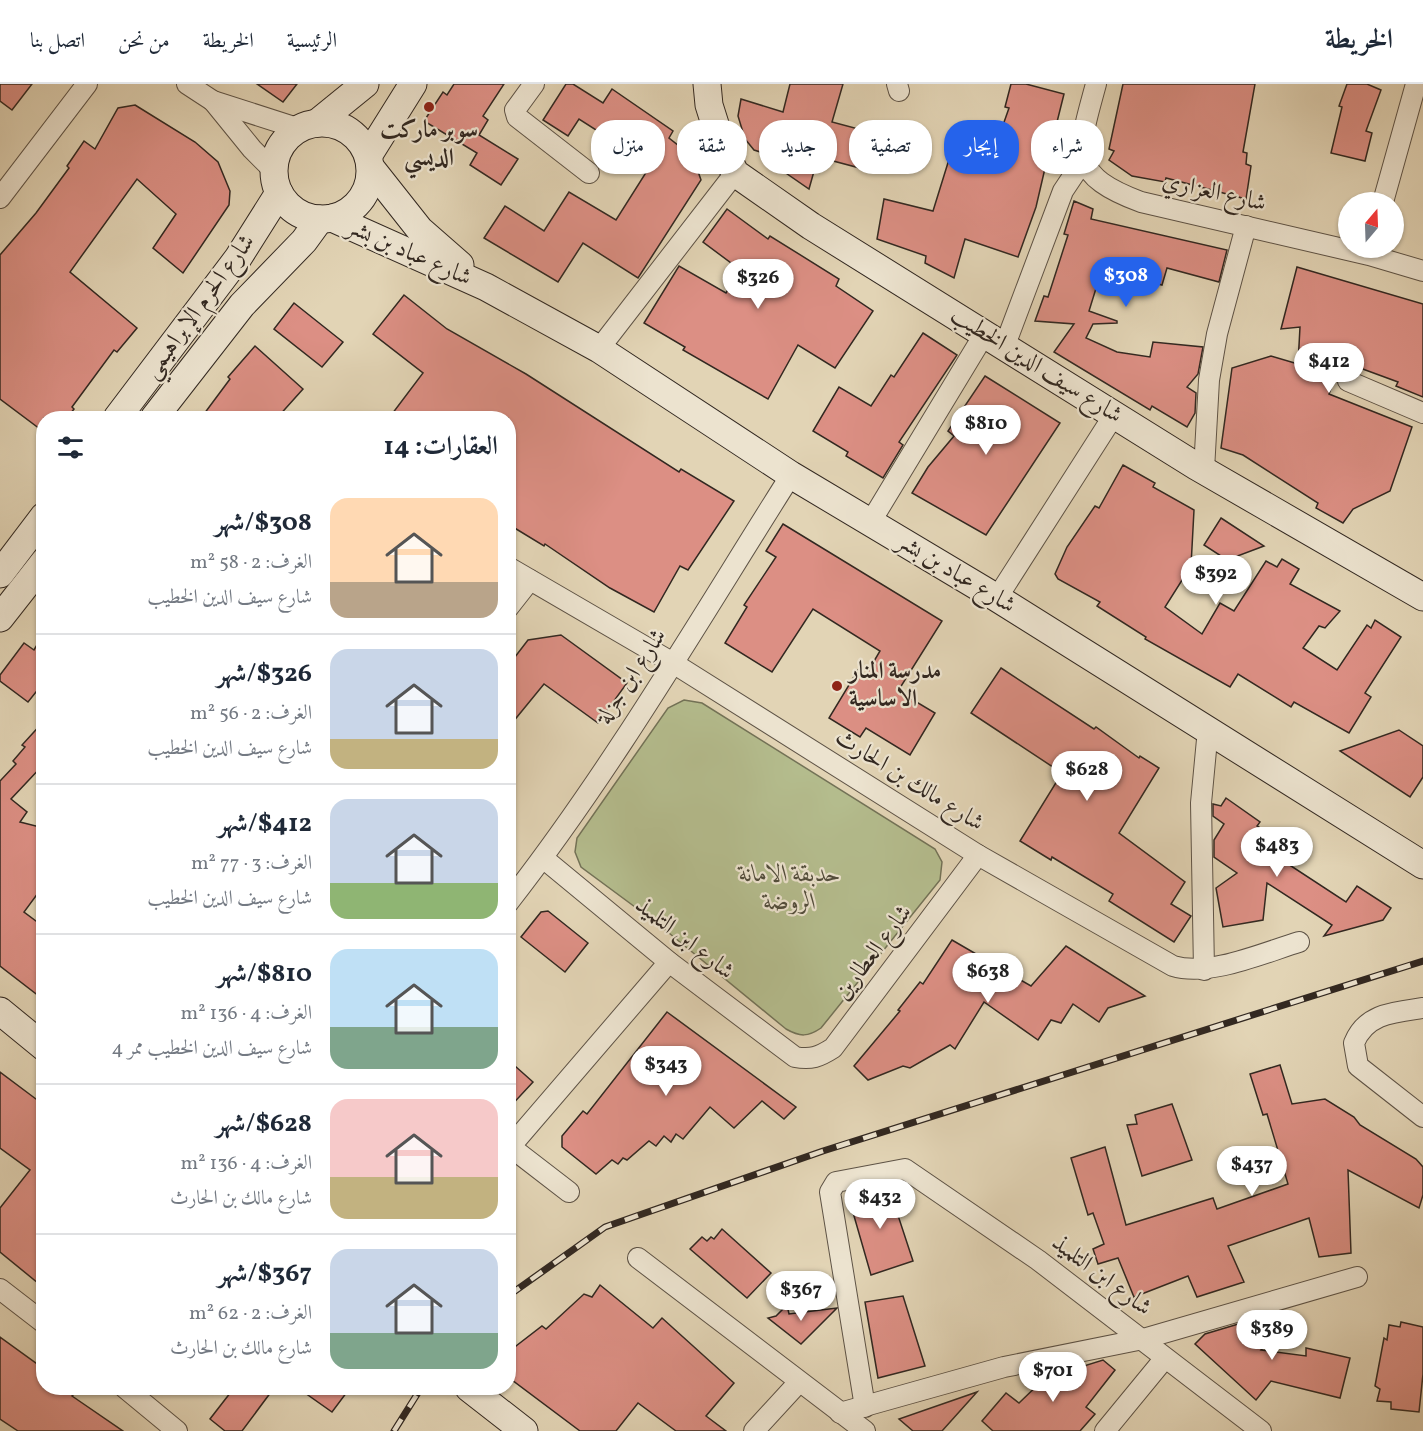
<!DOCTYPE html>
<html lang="ar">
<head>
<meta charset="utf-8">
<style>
  :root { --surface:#fff; --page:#f6f6f7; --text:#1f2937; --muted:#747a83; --line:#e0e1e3; --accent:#2563eb }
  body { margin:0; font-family:Vollkorn,Amiri,serif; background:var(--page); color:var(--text); direction:rtl; height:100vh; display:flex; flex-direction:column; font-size:22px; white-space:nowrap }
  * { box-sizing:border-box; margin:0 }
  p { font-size:20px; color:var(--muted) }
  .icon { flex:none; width:33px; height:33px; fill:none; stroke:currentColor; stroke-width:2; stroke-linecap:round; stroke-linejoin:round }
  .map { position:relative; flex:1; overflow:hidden; direction:ltr }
  .drawer { position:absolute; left:36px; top:327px; width:480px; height:984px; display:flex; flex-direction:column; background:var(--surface); border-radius:24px; box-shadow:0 2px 4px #0004; direction:rtl }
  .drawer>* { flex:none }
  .top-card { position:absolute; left:534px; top:36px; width:570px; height:54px; direction:rtl; display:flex; gap:12px }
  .needle { width:39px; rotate:19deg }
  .controls { position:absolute; left:1338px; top:108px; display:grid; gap:12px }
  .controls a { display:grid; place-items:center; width:66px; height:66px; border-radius:50%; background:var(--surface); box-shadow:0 2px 4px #0004; font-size:30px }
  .price { position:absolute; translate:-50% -51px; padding:0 14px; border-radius:21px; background:#fff; color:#222; font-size:20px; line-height:39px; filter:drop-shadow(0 2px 3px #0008) }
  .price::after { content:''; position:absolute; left:50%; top:36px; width:18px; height:14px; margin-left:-9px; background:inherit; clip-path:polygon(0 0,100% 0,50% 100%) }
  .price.selected { background:var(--accent); color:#fff }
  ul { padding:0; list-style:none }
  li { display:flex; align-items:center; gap:18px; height:150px; padding:0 18px }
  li+li { border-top:2px solid var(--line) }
  li span { display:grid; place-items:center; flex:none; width:168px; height:120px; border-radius:18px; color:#555 }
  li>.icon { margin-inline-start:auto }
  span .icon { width:72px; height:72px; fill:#fffc; stroke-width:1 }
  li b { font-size:26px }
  h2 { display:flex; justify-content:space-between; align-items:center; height:72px; padding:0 18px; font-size:26px }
  .chip { padding:0 21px; border-radius:24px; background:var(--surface); box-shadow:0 2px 4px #0004; font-size:21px; line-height:54px }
  .chip.selected { background:var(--accent); color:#fff }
  header { display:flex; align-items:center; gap:36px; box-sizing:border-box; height:84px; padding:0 30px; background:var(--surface); border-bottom:2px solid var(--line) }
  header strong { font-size:28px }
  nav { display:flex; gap:33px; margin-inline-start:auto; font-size:21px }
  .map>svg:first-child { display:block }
  .green { fill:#b4bc8d; stroke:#737257; stroke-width:1.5 }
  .building { fill:#dc8f84; stroke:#322821; stroke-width:1.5 }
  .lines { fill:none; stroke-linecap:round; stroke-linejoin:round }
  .street-casing { stroke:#5e5346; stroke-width:22 }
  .secondary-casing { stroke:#322821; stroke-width:29 }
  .street { stroke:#ece3cf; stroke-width:20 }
  .secondary { stroke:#ece3cf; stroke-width:27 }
  .rail-casing { stroke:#322821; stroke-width:7 }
  .rail { stroke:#ece3cf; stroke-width:4.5; stroke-dasharray:14; stroke-linecap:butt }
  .poi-dot { fill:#8f2418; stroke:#ece3cf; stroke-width:2 }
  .labels { text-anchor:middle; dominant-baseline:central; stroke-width:4.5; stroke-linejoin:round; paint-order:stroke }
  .poi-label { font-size:24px; font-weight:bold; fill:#322821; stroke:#ece3cf }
  .street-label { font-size:24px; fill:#322821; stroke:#ece3cf }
  .park-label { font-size:24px; font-style:italic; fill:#524d3c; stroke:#ece3cf }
</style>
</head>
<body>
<header>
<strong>الخريطة</strong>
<nav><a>الرئيسية</a><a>الخريطة</a><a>من نحن</a><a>اتصل بنا</a></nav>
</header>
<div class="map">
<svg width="1423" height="1347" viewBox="0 0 1423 1347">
  <rect width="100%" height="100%" fill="#e2d4b5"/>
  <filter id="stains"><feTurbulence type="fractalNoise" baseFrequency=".00333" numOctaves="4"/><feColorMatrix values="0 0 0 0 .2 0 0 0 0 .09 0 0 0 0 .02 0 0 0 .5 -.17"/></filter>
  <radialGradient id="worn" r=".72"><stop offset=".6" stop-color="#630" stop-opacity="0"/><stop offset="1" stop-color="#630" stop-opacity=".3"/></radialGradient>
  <path class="green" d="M 684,616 L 702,619 L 935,765 L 942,778 L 940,796 L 821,944 C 808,953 800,953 786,945 L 658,840 L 581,783 L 575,768 L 577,754 L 668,624 Z"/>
  <g class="building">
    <path d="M 0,0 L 32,0 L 12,26 L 0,17 Z"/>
    <path d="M 257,0 L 297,0 L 283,18 Z"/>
    <path d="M 454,0 L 504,0 L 483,32 L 488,36 L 479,51 L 518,75 L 501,101 L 470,81 L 477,69 L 424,37 L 443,8 L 447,11 Z"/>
    <path d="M 566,0 L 573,0 L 603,19 L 612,5 L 673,47 L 669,54 L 693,73 L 701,96 L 638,194 L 583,159 L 558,198 L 484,154 L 505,122 L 544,147 L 569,108 L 616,136 L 647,87 L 622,71 L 626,65 L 579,35 L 568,52 L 543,36 Z"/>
    <path d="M 790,0 L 843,0 L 832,38 L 881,51 L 871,87 L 818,73 L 809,105 L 780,85 L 783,75 L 754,66 L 745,55 L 738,32 L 741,15 L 783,28 Z"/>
    <path d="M 1011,0 L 1026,0 L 1064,10 L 1053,54 L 1064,58 L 1056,83 L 1046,80 L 1036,123 L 1018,173 L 965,155 L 954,194 L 925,179 L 926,172 L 877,155 L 884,115 L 933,127 L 951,69 L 989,81 L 1009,24 L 1005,23 Z"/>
    <path d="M 1123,0 L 1255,0 L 1243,68 L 1247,69 L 1246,80 L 1251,82 L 1246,115 L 1166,94 L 1165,98 L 1132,92 L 1109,76 L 1114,67 L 1109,65 Z"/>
    <path d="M 1347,0 L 1367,0 L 1381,6 L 1366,47 L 1372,49 L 1365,77 L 1331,69 L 1342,23 L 1339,22 Z"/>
    <path d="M 135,21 L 195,58 L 218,78 L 230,107 L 229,121 L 183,189 L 153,164 L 176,130 L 137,95 L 70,188 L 137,244 L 117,268 L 114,266 L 72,323 L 74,325 L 67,334 L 44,334 L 44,348 L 0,315 L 0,171 L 36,129 L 69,84 L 67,82 L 84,57 L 95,65 L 118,24 Z"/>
    <path d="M 1074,117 L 1093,125 L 1091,135 L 1227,166 L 1219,198 L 1167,184 L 1162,201 L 1102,185 L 1089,227 L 1117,237 L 1117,239 L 1093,240 L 1086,254 L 1117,268 L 1150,273 L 1153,258 L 1203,263 L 1198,290 L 1187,303 L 1196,309 L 1195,329 L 1187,343 L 1152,322 L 1150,326 L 1054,268 L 1074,240 L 1035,237 L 1044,212 L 1048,213 L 1068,151 L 1064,150 Z"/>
    <path d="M 727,125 L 768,155 L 770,152 L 839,195 L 836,202 L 873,227 L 835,284 L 798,261 L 768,315 L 683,266 L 685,263 L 644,239 L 679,182 L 726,209 L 739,185 L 703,158 Z"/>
    <path d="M 1297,183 L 1423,220 L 1423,313 L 1396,302 L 1398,298 L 1341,277 L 1329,310 L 1412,343 L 1390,407 L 1353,425 L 1343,439 L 1316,424 L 1318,419 L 1243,371 L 1221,364 L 1232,284 L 1271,272 L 1298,280 L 1300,243 L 1281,245 Z"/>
    <path d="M 404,211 L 447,245 L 526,290 L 679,388 L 681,385 L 734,417 L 688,486 L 680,482 L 654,528 L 610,504 L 545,460 L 544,462 L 508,440 L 508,334 L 389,334 L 423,289 L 373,250 Z"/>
    <path d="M 294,219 L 343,258 L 322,283 L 274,245 Z"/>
    <path d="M 923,249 L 957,271 L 899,358 L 903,361 L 883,394 L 846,372 L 848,368 L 813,347 L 839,303 L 871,322 L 891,291 L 894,293 Z"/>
    <path d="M 255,262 L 303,305 L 277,334 L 201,334 L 230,295 L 228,293 Z"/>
    <path d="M 985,292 L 1060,339 L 986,451 L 912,409 L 928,383 L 954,352 L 948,347 Z"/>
    <path d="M 1123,381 L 1155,399 L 1153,403 L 1194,426 L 1191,482 L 1165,523 L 1202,550 L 1220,519 L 1234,527 L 1266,477 L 1277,483 L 1282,475 L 1299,485 L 1290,500 L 1340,527 L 1325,544 L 1319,542 L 1303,564 L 1337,586 L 1367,541 L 1371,544 L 1375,536 L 1401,553 L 1365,609 L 1371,613 L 1349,649 L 1294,618 L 1291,623 L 1238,590 L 1230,603 L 1145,555 L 1146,553 L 1097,522 L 1100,518 L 1058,495 L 1055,490 L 1067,463 L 1095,422 L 1099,424 Z"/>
    <path d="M 1221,434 L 1264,462 L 1227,476 L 1204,461 Z"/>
    <path d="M 783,440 L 942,537 L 898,607 L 935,629 L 910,671 L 866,644 L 860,653 L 829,634 L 858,586 L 866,591 L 880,567 L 813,525 L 772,588 L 725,559 L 747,523 L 744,521 L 776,473 L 766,467 Z"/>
    <path d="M 44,549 L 44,598 L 28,618 L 0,597 L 0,591 L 24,559 L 34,566 Z"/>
    <path d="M 561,551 L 627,599 L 598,639 L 544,600 L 508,644 L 508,582 L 528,556 Z"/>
    <path d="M 1001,584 L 1094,645 L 1096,643 L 1139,674 L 1140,672 L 1159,684 L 1119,749 L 1185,798 L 1171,820 L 1191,832 L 1174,858 L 1109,817 L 1113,810 L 1052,773 L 1051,776 L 1020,757 L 1062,689 L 971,629 Z"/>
    <path d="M 44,637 L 44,680 L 11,715 L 27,728 L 20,738 L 44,744 L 44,801 L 24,828 L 44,843 L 44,916 L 0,882 L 0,697 L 16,680 L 13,677 L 25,663 L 22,661 Z"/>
    <path d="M 1399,646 L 1423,662 L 1423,693 L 1410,713 L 1340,667 Z"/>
    <path d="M 1226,714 L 1260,738 L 1257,742 L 1297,766 L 1288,780 L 1346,818 L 1357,802 L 1391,824 L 1383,836 L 1324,852 L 1332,841 L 1267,799 L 1263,836 L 1223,843 L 1216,804 L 1237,789 L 1214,773 L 1214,756 L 1224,740 L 1213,732 L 1213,720 L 1221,722 Z"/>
    <path d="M 548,827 L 588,859 L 565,888 L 521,853 L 541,828 Z"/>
    <path d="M 952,856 L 1031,902 L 1066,862 L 1145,912 L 1108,924 L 1099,938 L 1073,920 L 1061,939 L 1051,936 L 1038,956 L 984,918 L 955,965 L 950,961 L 910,984 L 903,982 L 868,996 L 854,982 L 900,927 L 898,926 L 920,898 L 923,900 Z"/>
    <path d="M 667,928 L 796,1023 L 784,1035 L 762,1017 L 734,1044 L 710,1023 L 683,1055 L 676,1050 L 671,1058 L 664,1052 L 656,1062 L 649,1057 L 627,1076 L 623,1074 L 618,1080 L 612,1076 L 596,1090 L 562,1063 L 562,1052 L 583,1027 L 587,1030 Z"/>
    <path d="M 1280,981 L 1292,1020 L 1325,1015 L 1354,1033 L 1360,1041 L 1416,1075 L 1423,1083 L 1423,1111 L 1419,1124 L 1348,1086 L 1351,1169 L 1319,1173 L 1309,1134 L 1228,1162 L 1244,1198 L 1197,1213 L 1188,1192 L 1134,1213 L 1118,1174 L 1098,1180 L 1093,1165 L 1104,1160 L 1093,1129 L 1088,1131 L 1071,1074 L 1105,1063 L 1126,1141 L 1213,1114 L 1217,1125 L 1288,1100 L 1267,1030 L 1263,1031 L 1250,990 Z"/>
    <path d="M 515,982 L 533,998 L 508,1025 L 508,989 Z"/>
    <path d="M 0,988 L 44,1021 L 44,1204 L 0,1168 L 0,1124 L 30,1086 L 0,1064 Z"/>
    <path d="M 1172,1020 L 1192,1076 L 1142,1092 L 1127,1041 L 1137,1040 L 1135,1031 Z"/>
    <path d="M 888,1101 L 913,1177 L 871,1191 L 848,1111 Z"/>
    <path d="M 722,1145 L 771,1189 L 747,1214 L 690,1165 L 702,1153 L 707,1157 L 711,1153 L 714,1155 Z"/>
    <path d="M 600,1201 L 653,1244 L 662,1234 L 734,1299 L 706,1332 L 726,1347 L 676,1347 L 638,1319 L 616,1347 L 580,1347 L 508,1293 L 508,1271 L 516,1262 L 542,1242 L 546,1245 L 584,1210 L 592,1213 Z"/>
    <path d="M 903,1212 L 925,1282 L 878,1294 L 865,1218 Z"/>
    <path d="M 787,1221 L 789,1230 L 837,1224 L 801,1260 L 768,1234 L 776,1232 Z"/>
    <path d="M 1265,1232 L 1279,1245 L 1261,1266 L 1306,1272 L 1306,1264 L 1350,1274 L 1340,1314 L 1271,1297 L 1256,1316 L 1195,1260 L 1205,1250 Z"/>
    <path d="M 1401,1238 L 1423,1243 L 1423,1290 L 1419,1328 L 1391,1325 L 1391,1318 L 1377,1317 L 1380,1305 L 1375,1302 L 1384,1254 L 1387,1256 L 1389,1241 L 1400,1243 Z"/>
    <path d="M 0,1253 L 44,1285 L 44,1304 L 65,1304 L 74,1310 L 72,1312 L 123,1347 L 18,1347 L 0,1335 Z"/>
    <path d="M 1103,1276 L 1115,1286 L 1086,1323 L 1095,1330 L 1080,1347 L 993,1347 L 982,1337 L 1006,1309 L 1019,1319 L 1044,1295 L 1051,1300 L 1063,1284 L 1068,1287 Z"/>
    <path d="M 234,1304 L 274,1304 L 242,1347 L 225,1347 L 210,1335 Z"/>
    <path d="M 298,1304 L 350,1304 L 332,1328 Z"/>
    <path d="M 977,1308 L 942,1347 L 913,1347 L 899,1335 Z"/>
  </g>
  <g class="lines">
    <g class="street-casing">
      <g id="street">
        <path d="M 187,0 L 213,17 L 297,44"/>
        <path d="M 534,0 L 515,26 L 517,33 L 589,89"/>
        <path d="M 897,0 L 899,7"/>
        <path d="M 1096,0 C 1078,67 1066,90 1141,118 L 1369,171 L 1423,187"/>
        <path d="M 213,17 L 252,65 L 274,87"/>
        <path d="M 0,114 L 87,0"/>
        <path d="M 1383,118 L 1416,0"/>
        <path d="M 1005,261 L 1063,107 L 1083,77"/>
        <path d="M 599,265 L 735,89"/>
        <path d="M 1348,297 L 1423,329"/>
        <path d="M 1204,386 L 1209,296 L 1217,250 L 1246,142"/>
        <path d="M 870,439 L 985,249"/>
        <path d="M 508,483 L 673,579 L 978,771 L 1173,882 C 1209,893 1263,869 1299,858"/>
        <path d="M 997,514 L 1114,331"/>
        <path d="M 508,524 L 530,496"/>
        <path d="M 543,774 L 669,878 L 795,973 C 811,976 819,973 833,964 L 978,771"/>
        <path d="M 508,819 C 612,686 701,533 791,391"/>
        <path d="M 1204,886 L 1201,719 L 1208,645"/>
        <path d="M 1423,924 C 1395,928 1366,929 1354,959 L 1358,982 L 1423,1033"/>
        <path d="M 508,1061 L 569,1108"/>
        <path d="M 510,1063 L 669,878"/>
        <path d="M 638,1174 L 865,1347"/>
        <path d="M 0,1205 L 44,1239"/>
        <path d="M 125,1304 L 177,1347"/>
        <path d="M 865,1323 L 830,1108 L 836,1098 L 905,1085 L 1038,1176 L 1261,1347"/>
        <path d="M 840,1329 L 1004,1283 L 1143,1255 L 1357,1193"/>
        <path d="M 754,1347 L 799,1298"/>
        <path d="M 1105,1347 L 1165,1274"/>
      </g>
    </g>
    <g class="secondary-casing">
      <g id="secondary">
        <path d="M 707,0 L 709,21 L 721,59 L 735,89 L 811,142 L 1196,382 L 1423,513"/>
        <circle cx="322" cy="87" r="48"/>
        <path d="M 317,39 L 365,0"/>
        <path d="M 368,72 L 413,0"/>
        <path d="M 371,84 L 420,146 L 460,181"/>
        <path d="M 332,134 L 486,203 L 599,265 L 791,391 L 997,514 L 1423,781"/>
        <path d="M 117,334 L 238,174 L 279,109"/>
        <path d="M 154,334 L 242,221 L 304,157 L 320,135"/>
        <path d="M 0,490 L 44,432"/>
        <path d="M 0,534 L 44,478"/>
        <path d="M 0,927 L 44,963"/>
        <path d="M 469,1304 L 524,1347"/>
      </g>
    </g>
    <use href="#street" class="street"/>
    <use href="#secondary" class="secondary"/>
    <g class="rail-casing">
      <g id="rail">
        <path d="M 508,1212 L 605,1143 L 823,1067 L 1423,877"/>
        <path d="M 394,1347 L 421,1304"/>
      </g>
    </g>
    <use href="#rail" class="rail"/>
  </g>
  <g class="poi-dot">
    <circle cx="429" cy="23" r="6"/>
    <circle cx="837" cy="602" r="6"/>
  </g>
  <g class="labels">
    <g class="poi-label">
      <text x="429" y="47">سوبر ماركت<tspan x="429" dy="28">الديسي</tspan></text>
      <text x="849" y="588" text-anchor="start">مدرسة المنار<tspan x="849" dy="28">الاساسية</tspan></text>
    </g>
    <g class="street-label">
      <text transform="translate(1214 109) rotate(13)">شارع العزاري</text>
      <text transform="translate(409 169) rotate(24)">شارع عباد بن بشر</text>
      <text transform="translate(200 223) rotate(-54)">شارع الحرم الإبراهيمي</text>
      <text transform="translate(1036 282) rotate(32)">شارع سيف الدين الخطيب</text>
      <text transform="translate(956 490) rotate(31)">شارع عباد بن بشر</text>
      <text transform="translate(632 593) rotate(-57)">شارع ابن جزلة</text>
      <text transform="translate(909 697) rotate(32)">شارع مالك بن الحارث</text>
      <text transform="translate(684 855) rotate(38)">شارع ابن التلميذ</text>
      <text transform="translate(874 869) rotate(-53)">شارع العطارين</text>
      <text transform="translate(1101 1192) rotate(37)">شارع ابن التلميذ</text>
    </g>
    <g class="park-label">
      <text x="790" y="791">حدبقة الامانة<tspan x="790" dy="28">الروضة</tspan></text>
    </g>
  </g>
  <rect width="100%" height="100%" filter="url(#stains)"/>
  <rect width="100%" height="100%" fill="url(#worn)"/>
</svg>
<div class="controls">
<a><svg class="needle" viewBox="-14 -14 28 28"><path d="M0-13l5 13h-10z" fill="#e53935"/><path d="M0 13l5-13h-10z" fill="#747a83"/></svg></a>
</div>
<b class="price selected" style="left:1126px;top:224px">$308</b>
<b class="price" style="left:758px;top:226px">$326</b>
<b class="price" style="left:1329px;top:310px">$412</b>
<b class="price" style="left:986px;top:372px">$810</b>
<b class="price" style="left:1216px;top:522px">$392</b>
<b class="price" style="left:1087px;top:718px">$628</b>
<b class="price" style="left:1277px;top:794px">$483</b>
<b class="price" style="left:988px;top:920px">$638</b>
<b class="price" style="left:666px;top:1013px">$343</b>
<b class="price" style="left:1252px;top:1113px">$437</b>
<b class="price" style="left:880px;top:1146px">$432</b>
<b class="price" style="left:801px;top:1238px">$367</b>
<b class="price" style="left:1272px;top:1277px">$389</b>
<b class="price" style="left:1053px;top:1319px">$701</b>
<div class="top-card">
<a class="chip">شراء</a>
<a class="chip selected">إيجار</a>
<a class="chip">تصفية</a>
<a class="chip">جديد</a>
<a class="chip">شقة</a>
<a class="chip">منزل</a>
</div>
<section class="drawer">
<h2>العقارات: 14<svg class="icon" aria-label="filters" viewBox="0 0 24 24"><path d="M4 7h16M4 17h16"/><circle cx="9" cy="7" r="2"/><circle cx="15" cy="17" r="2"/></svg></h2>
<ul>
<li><span style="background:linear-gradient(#ffd9b3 70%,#b9a48a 0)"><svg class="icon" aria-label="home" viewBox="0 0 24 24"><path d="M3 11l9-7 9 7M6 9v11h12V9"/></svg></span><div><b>$308/شهر</b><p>الغرف: 2 · 58 m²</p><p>شارع سيف الدين الخطيب</p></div></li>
<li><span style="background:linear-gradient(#c9d6e8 75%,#c2b280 0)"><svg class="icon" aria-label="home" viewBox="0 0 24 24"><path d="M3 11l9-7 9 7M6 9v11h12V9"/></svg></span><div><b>$326/شهر</b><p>الغرف: 2 · 56 m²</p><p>شارع سيف الدين الخطيب</p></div></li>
<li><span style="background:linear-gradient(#c9d6e8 70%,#8fb573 0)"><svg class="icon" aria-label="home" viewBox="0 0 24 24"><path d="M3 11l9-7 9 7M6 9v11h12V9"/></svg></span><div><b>$412/شهر</b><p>الغرف: 3 · 77 m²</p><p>شارع سيف الدين الخطيب</p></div></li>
<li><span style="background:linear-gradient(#bfe0f5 65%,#7fa58c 0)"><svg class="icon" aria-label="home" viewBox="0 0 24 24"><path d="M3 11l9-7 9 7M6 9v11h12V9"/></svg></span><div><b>$810/شهر</b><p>الغرف: 4 · 136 m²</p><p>شارع سيف الدين الخطيب ممر 4</p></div></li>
<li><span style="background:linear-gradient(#f6c9c9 65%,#c2b280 0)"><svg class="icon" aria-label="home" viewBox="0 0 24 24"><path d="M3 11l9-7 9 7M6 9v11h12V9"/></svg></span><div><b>$628/شهر</b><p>الغرف: 4 · 136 m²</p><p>شارع مالك بن الحارث</p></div></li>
<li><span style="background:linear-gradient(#c9d6e8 70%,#7fa58c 0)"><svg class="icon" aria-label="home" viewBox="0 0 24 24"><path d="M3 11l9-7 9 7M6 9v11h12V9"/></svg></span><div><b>$367/شهر</b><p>الغرف: 2 · 62 m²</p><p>شارع مالك بن الحارث</p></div></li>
</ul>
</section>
</div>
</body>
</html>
